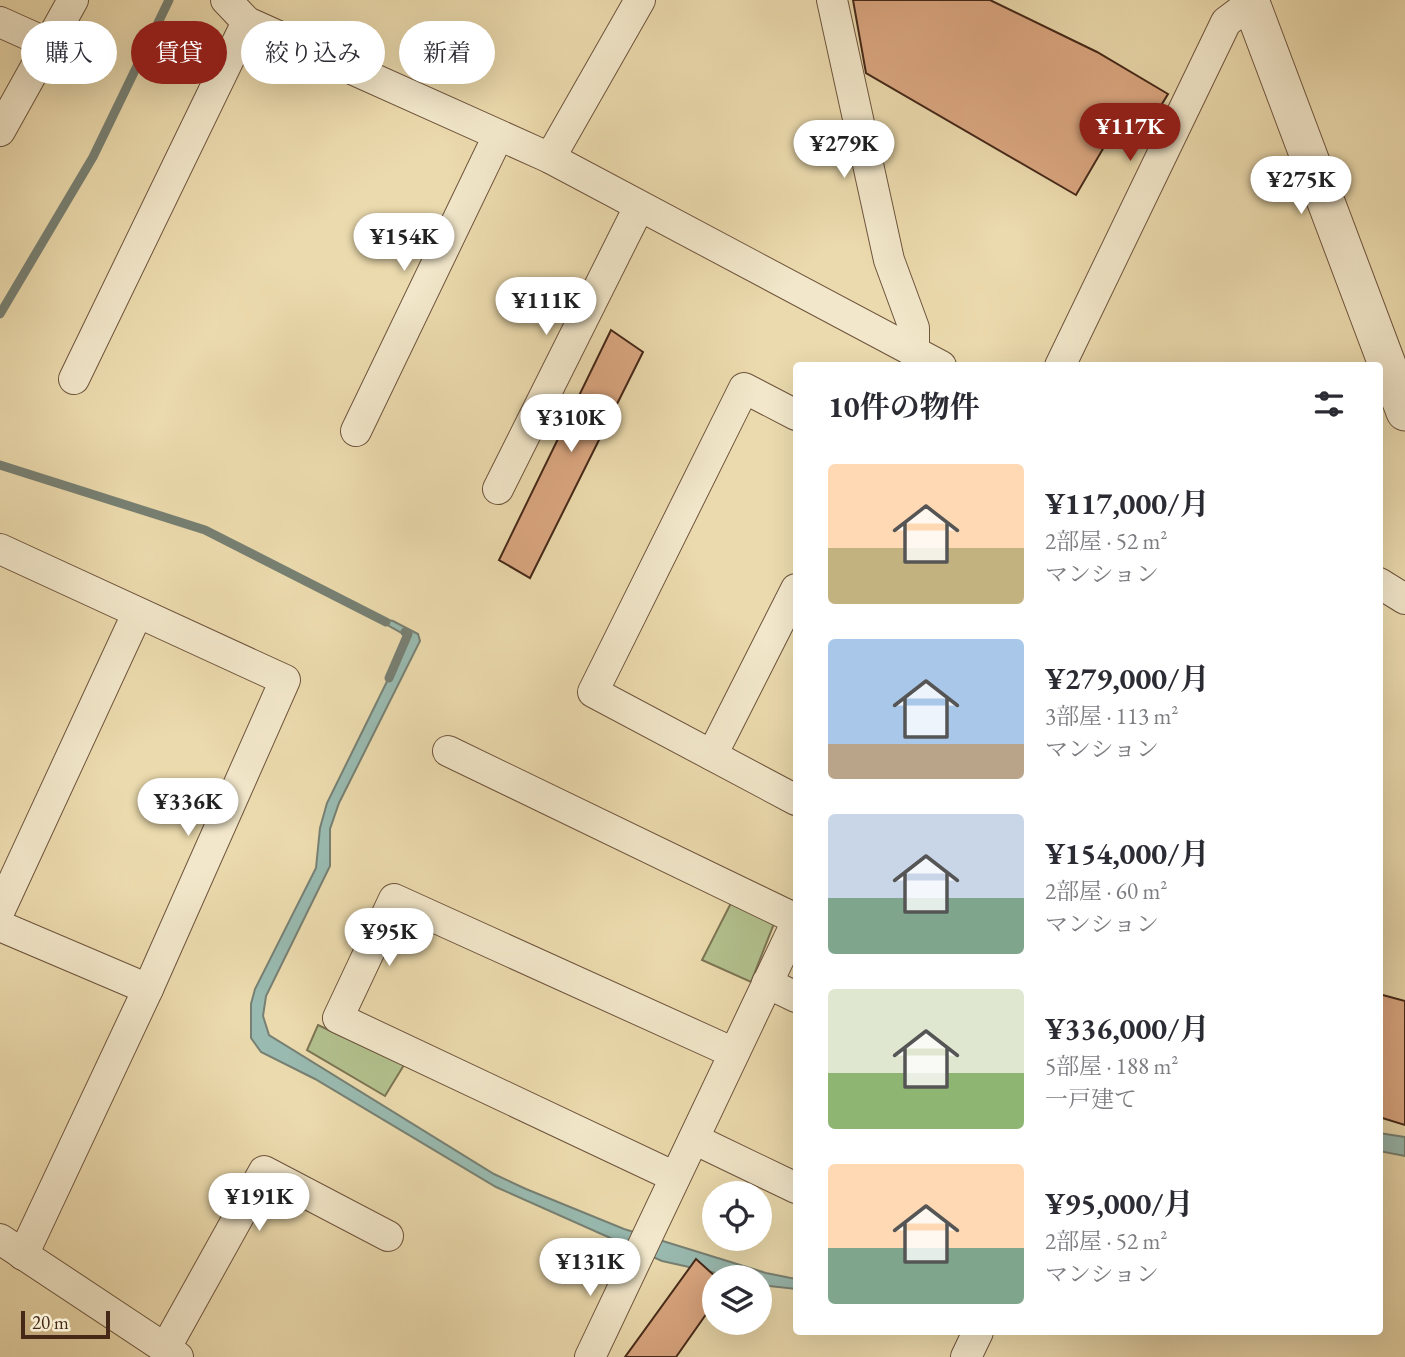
<!DOCTYPE html>
<html lang="ja">
<head>
<meta charset="utf-8">
<style>
  :root { --surface:#fff; --page:#f7f7f7; --text:#2b2b33; --muted:#7c7c81; --accent:#8f2418 }
  body { margin:0; font-family:"EB Garamond","Noto Serif JP",serif; background:var(--page); color:var(--text); height:100vh; display:flex; flex-direction:column; font-size:26px; white-space:nowrap }
  * { box-sizing:border-box; margin:0 }
  p { font-size:23px; color:var(--muted) }
  .icon { flex:none; width:38px; height:38px; fill:none; stroke:currentColor; stroke-width:2; stroke-linecap:round; stroke-linejoin:round }
  .map { position:relative; flex:1; overflow:hidden }
  .details { position:absolute; left:793px; top:362px; width:590px; height:973px; display:flex; flex-direction:column; background:var(--surface); border-radius:7px; box-shadow:0 7px 28px #0002 }
  .details>* { flex:none }
  .banner { position:absolute; left:21px; top:21px; width:665px; height:63px; display:flex; gap:14px }
  .fabs { position:absolute; left:702px; top:1181px; display:grid; gap:14px }
  .fabs a { display:grid; place-items:center; width:70px; height:70px; border-radius:50%; background:var(--surface); box-shadow:0 7px 28px #0002; font-size:35px }
  .scale { position:absolute; left:21px; bottom:18px; width:89px; box-sizing:border-box; padding-left:7px; border:4px solid #452818; border-top:0; font-size:19px; line-height:24px; white-space:nowrap; color:#452818; -webkit-text-stroke:5px #f2e7ca; paint-order:stroke }
  .price { position:absolute; translate:-50% -60px; padding:0 16px; border-radius:24px; background:#fff; color:#222; font-size:23px; line-height:46px; filter:drop-shadow(0 2px 4px #0008) }
  .price::after { content:''; position:absolute; left:50%; top:42px; width:21px; height:16px; margin-left:-10px; background:inherit; clip-path:polygon(0 0,100% 0,50% 100%) }
  .price.selected { background:var(--accent); color:#fff }
  ul { padding:0; list-style:none }
  li { display:flex; align-items:center; gap:21px; height:175px; padding:0 35px }
  li span { display:grid; place-items:center; flex:none; width:196px; height:140px; border-radius:7px; color:#555 }
  li>.icon { margin-inline-start:auto }
  span .icon { width:84px; height:84px; fill:#fffc; stroke-width:1 }
  li b { font-size:30px }
  h2 { display:flex; justify-content:space-between; align-items:center; height:84px; padding:0 35px; font-size:30px }
  .pill { padding:0 24px; border-radius:32px; background:var(--surface); box-shadow:0 7px 28px #0002; font-size:24px; line-height:63px }
  .pill.selected { background:var(--accent); color:#fff }
  .map>svg:first-child { display:block }
  .green { fill:#b2c18e; stroke:#7c7453; stroke-width:2 }
  .water { fill:#99bab0; stroke:#778073; stroke-width:2 }
  .lines { fill:none; stroke-linecap:round; stroke-linejoin:round }
  .stream { stroke:#778073; stroke-width:9 }
  .building { fill:#daa680; stroke:#452818; stroke-width:2 }
  .minor-casing { stroke:#6e543d; stroke-width:32 }
  .tertiary-casing { stroke:#6e543d; stroke-width:39 }
  .minor { stroke:#f2e7ca; stroke-width:30 }
  .tertiary { stroke:#f2e7ca; stroke-width:37 }
</style>
</head>
<body>
<div class="map">
<svg width="1405" height="1357" viewBox="0 0 1405 1357">
  <rect width="100%" height="100%" fill="#ebdaad"/>
  <filter id="stains"><feTurbulence type="fractalNoise" baseFrequency=".00286" numOctaves="4"/><feColorMatrix values="0 0 0 0 .2 0 0 0 0 .09 0 0 0 0 .02 0 0 0 .5 -.17"/></filter>
  <radialGradient id="worn" r=".72"><stop offset=".6" stop-color="#630" stop-opacity="0"/><stop offset="1" stop-color="#630" stop-opacity=".3"/></radialGradient>
  <g class="green">
    <path d="M 732,901 L 775,921 L 751,982 L 702,960 Z"/>
    <path d="M 318,1025 L 404,1065 L 385,1096 L 307,1050 Z"/>
  </g>
  <g class="water">
    <path d="M 371,616 L 393,621 L 418,634 L 420,641 L 339,803 L 330,829 L 330,866 L 266,996 L 263,1016 L 269,1035 L 494,1174 L 526,1189 L 624,1229 L 766,1273 L 796,1279 L 796,1289 L 760,1285 L 760,1278 L 734,1277 L 662,1261 L 496,1187 L 315,1079 L 261,1052 L 251,1038 L 251,1004 L 255,989 L 316,868 L 320,828 L 327,803 L 406,643 L 405,635 Z"/>
    <path d="M 1379,1133 L 1405,1137 L 1405,1156 L 1379,1151 Z"/>
  </g>
  <g class="lines">
    <g class="stream">
      <path d="M 0,314 L 93,157 L 169,0"/>
      <path d="M 0,465 L 205,530 L 386,622"/>
      <path d="M 389,678 L 408,634 L 405,632"/>
    </g>
  </g>
  <g class="building">
    <path d="M 853,0 L 990,0 L 1097,52 L 1168,94 L 1142,137 L 1118,123 L 1076,195 L 866,73 Z"/>
    <path d="M 611,330 L 643,352 L 530,578 L 499,560 Z"/>
    <path d="M 1379,994 L 1405,1001 L 1405,1125 L 1379,1117 Z"/>
    <path d="M 696,1259 L 717,1278 L 714,1278 L 714,1303 L 676,1357 L 625,1357 Z"/>
  </g>
  <g class="lines">
    <g class="minor-casing">
      <g id="minor">
        <path d="M 226,0 L 247,22 L 550,158 L 941,366"/>
        <path d="M 832,0 L 889,260 L 914,328 L 914,352"/>
        <path d="M 0,22 L 49,44"/>
        <path d="M 0,131 L 73,0"/>
        <path d="M 550,158 L 640,0"/>
        <path d="M 1060,366 L 1226,22 L 1251,3"/>
        <path d="M 74,379 L 247,22"/>
        <path d="M 796,415 L 744,388 L 593,692 L 796,800"/>
        <path d="M 356,431 L 498,136"/>
        <path d="M 498,489 L 639,207"/>
        <path d="M 0,549 L 285,680 L 148,989 L 23,1255"/>
        <path d="M 1379,583 L 1405,599"/>
        <path d="M 448,751 L 796,919"/>
        <path d="M 712,755 L 796,589"/>
        <path d="M 0,910 L 137,614"/>
        <path d="M 0,926 L 148,989"/>
        <path d="M 767,983 L 796,997"/>
        <path d="M 694,1139 L 796,1188"/>
        <path d="M 675,1177 L 338,1018 L 394,899 L 734,1053"/>
        <path d="M 0,1239 L 178,1357"/>
        <path d="M 165,1349 L 264,1171 L 388,1236"/>
        <path d="M 590,1357 L 796,923"/>
        <path d="M 966,1357 L 978,1332"/>
      </g>
    </g>
    <g class="tertiary-casing">
      <path id="tertiary" d="M 1250,0 L 1405,412"/>
    </g>
    <use href="#minor" class="minor"/>
    <use href="#tertiary" class="tertiary"/>
  </g>
  <rect width="100%" height="100%" filter="url(#stains)"/>
  <rect width="100%" height="100%" fill="url(#worn)"/>
</svg>
<div class="fabs">
<a><svg class="icon" aria-label="locate" viewBox="0 0 24 24"><circle cx="12" cy="12" r="6"/><path d="M12 2v4M12 18v4M2 12h4M18 12h4"/></svg></a>
<a><svg class="icon" aria-label="layers" viewBox="0 0 24 24"><path d="M12 4l9 5-9 5-9-5zM3 14l9 5 9-5"/></svg></a>
</div>
<div class="scale">20 m</div>
<b class="price selected" style="left:1130px;top:163px">¥117K</b>
<b class="price" style="left:844px;top:180px">¥279K</b>
<b class="price" style="left:1301px;top:216px">¥275K</b>
<b class="price" style="left:404px;top:273px">¥154K</b>
<b class="price" style="left:546px;top:337px">¥111K</b>
<b class="price" style="left:571px;top:454px">¥310K</b>
<b class="price" style="left:188px;top:838px">¥336K</b>
<b class="price" style="left:389px;top:968px">¥95K</b>
<b class="price" style="left:259px;top:1233px">¥191K</b>
<b class="price" style="left:590px;top:1298px">¥131K</b>
<div class="banner">
<a class="pill">購入</a>
<a class="pill selected">賃貸</a>
<a class="pill">絞り込み</a>
<a class="pill">新着</a>
</div>
<section class="details">
<h2>10件の物件<svg class="icon" aria-label="filters" viewBox="0 0 24 24"><path d="M4 7h16M4 17h16"/><circle cx="9" cy="7" r="2"/><circle cx="15" cy="17" r="2"/></svg></h2>
<ul>
<li><span style="background:linear-gradient(#ffd9b3 60%,#c2b280 0)"><svg class="icon" aria-label="home" viewBox="0 0 24 24"><path d="M3 11l9-7 9 7M6 9v11h12V9"/></svg></span><div><b>¥117,000/月</b><p>2部屋 · 52 m²</p><p>マンション</p></div></li>
<li><span style="background:linear-gradient(#a9c7e8 75%,#b9a48a 0)"><svg class="icon" aria-label="home" viewBox="0 0 24 24"><path d="M3 11l9-7 9 7M6 9v11h12V9"/></svg></span><div><b>¥279,000/月</b><p>3部屋 · 113 m²</p><p>マンション</p></div></li>
<li><span style="background:linear-gradient(#c9d6e8 60%,#7fa58c 0)"><svg class="icon" aria-label="home" viewBox="0 0 24 24"><path d="M3 11l9-7 9 7M6 9v11h12V9"/></svg></span><div><b>¥154,000/月</b><p>2部屋 · 60 m²</p><p>マンション</p></div></li>
<li><span style="background:linear-gradient(#dfe7d0 60%,#8fb573 0)"><svg class="icon" aria-label="home" viewBox="0 0 24 24"><path d="M3 11l9-7 9 7M6 9v11h12V9"/></svg></span><div><b>¥336,000/月</b><p>5部屋 · 188 m²</p><p>一戸建て</p></div></li>
<li><span style="background:linear-gradient(#ffd9b3 60%,#7fa58c 0)"><svg class="icon" aria-label="home" viewBox="0 0 24 24"><path d="M3 11l9-7 9 7M6 9v11h12V9"/></svg></span><div><b>¥95,000/月</b><p>2部屋 · 52 m²</p><p>マンション</p></div></li>
</ul>
</section>
</div>
</body>
</html>
